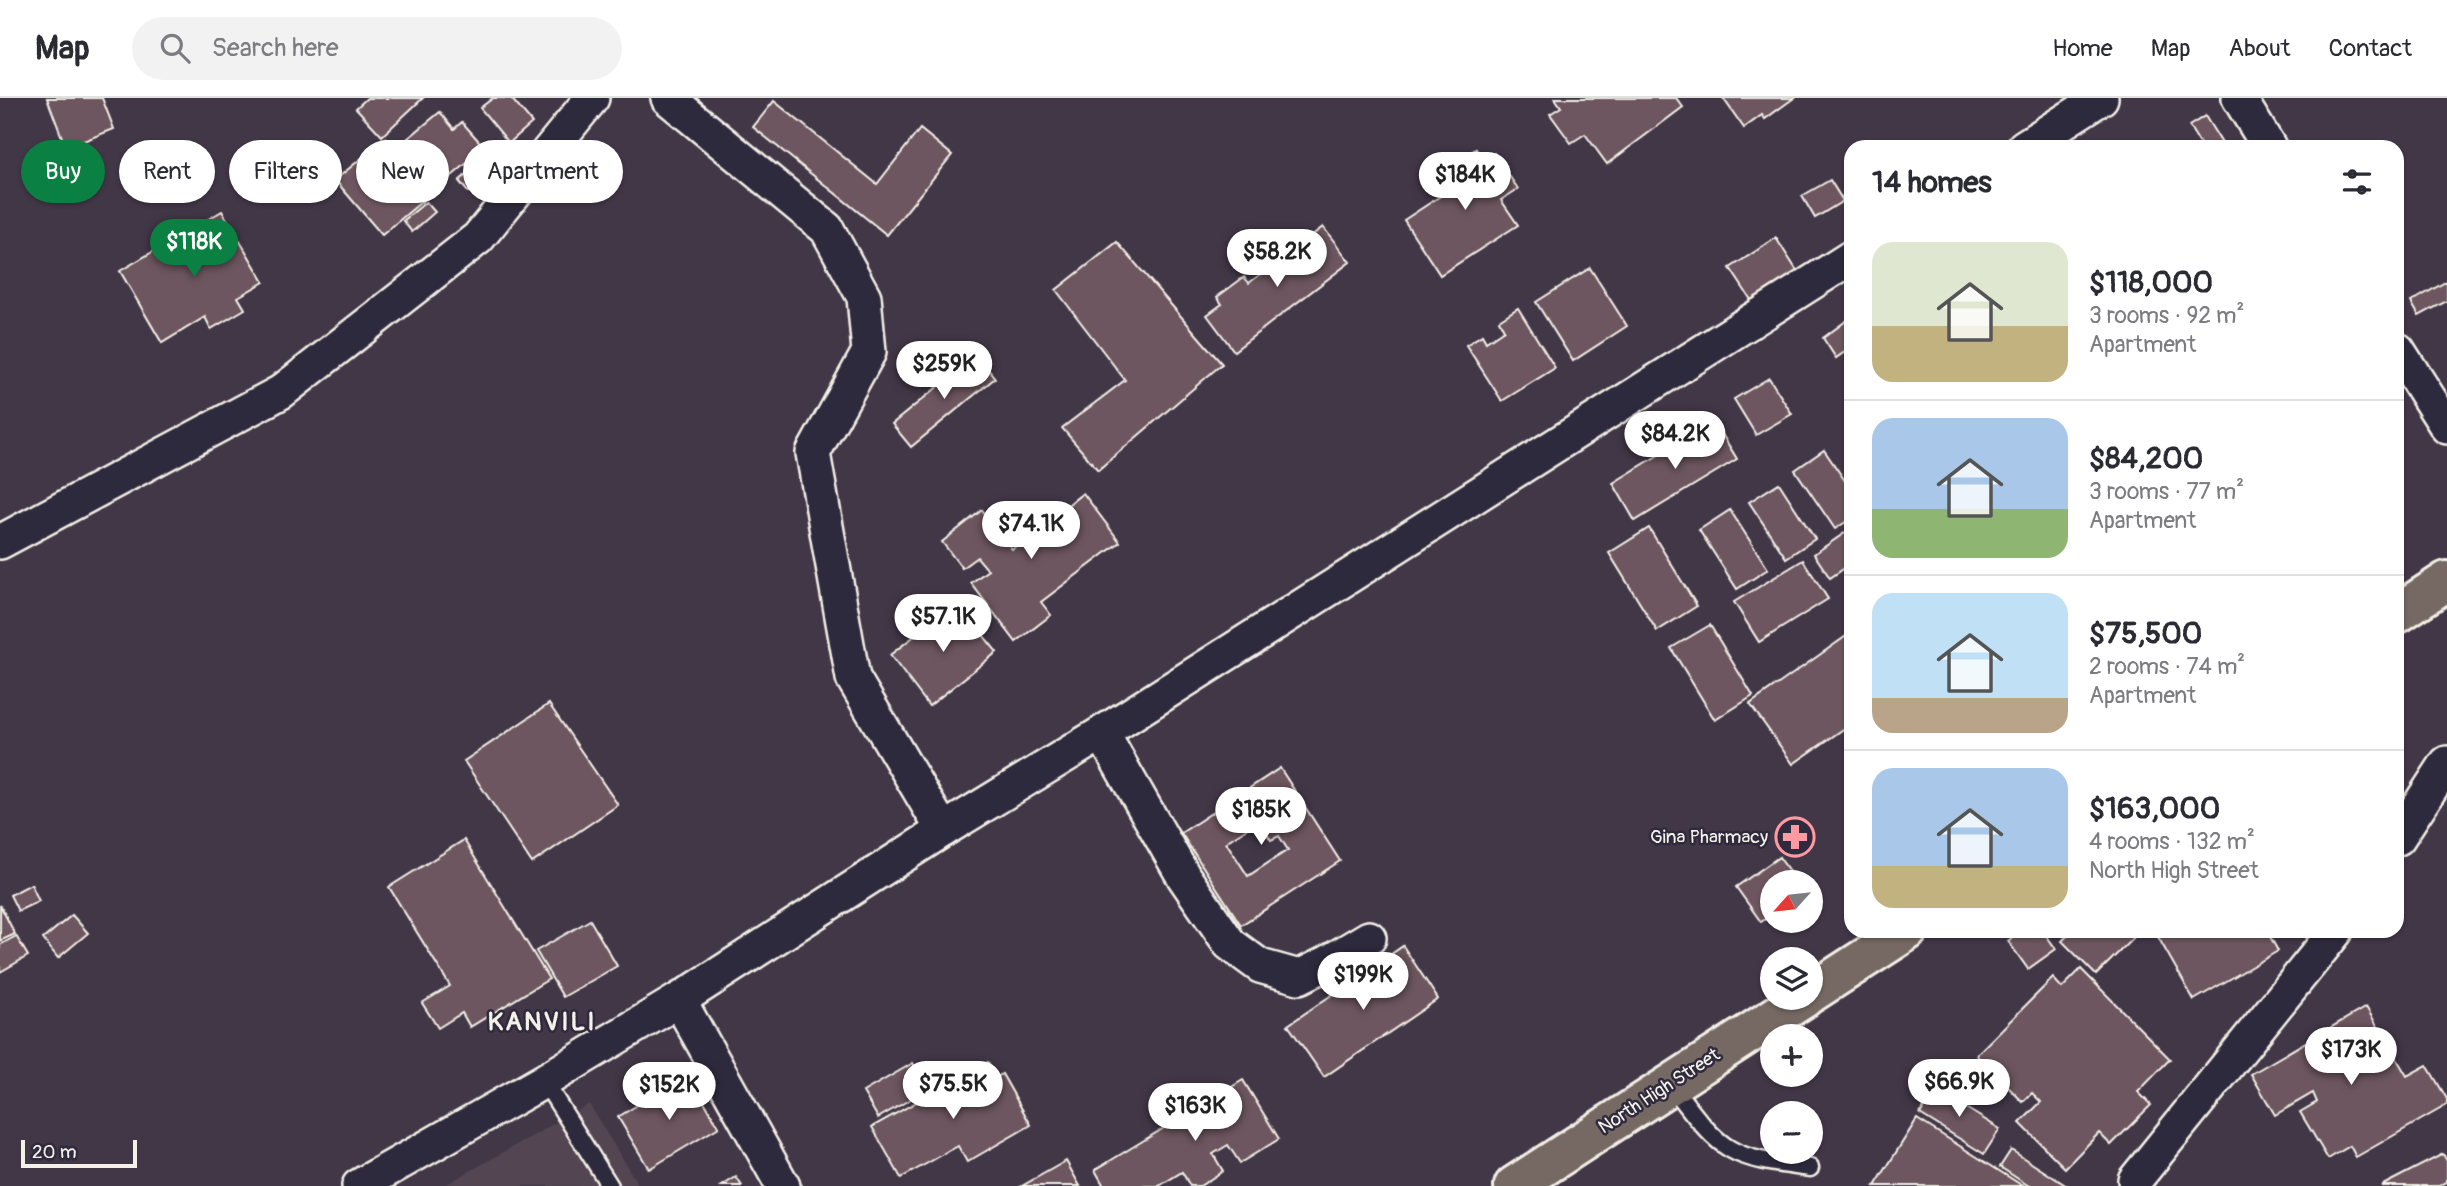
<!DOCTYPE html>
<html lang="en">
<head>
<meta charset="utf-8">
<style>
  :root { --surface:#fff; --page:#f2f2f3; --text:#2b2b33; --muted:#7c7c81; --line:#e1e1e2; --accent:#0b8043 }
  body { margin:0; font-family:Pangolin,sans-serif; background:var(--page); color:var(--text); height:100vh; display:flex; flex-direction:column; font-size:26px; white-space:nowrap }
  * { box-sizing:border-box; margin:0 }
  p { font-size:23px; color:var(--muted) }
  .icon { flex:none; width:38px; height:38px; fill:none; stroke:currentColor; stroke-width:2; stroke-linecap:round; stroke-linejoin:round }
  .map { position:relative; flex:1; overflow:hidden }
  .side { position:absolute; left:1844px; top:42px; width:560px; height:798px; display:flex; flex-direction:column; background:var(--surface); border-radius:21px; box-shadow:0 2px 5px #0004 }
  .side>* { flex:none }
  .top-card { position:absolute; left:21px; top:42px; width:665px; height:63px; display:flex; gap:14px }
  .needle { width:46px; rotate:243deg }
  .fabs { position:absolute; left:1760px; top:772px; display:grid; gap:14px }
  .fabs a { display:grid; place-items:center; width:63px; height:63px; border-radius:50%; background:var(--surface); box-shadow:0 2px 5px #0004; font-size:35px }
  .scale { position:absolute; left:21px; bottom:18px; width:116px; box-sizing:border-box; padding-left:7px; border:4px solid #f4f1e8; border-top:0; font-size:19px; line-height:24px; white-space:nowrap; color:#f4f1e8; -webkit-text-stroke:5px #2f2a3d; paint-order:stroke }
  .price { position:absolute; translate:-50% -60px; padding:0 16px; border-radius:24px; background:#fff; color:#222; font-size:23px; line-height:46px; filter:drop-shadow(0 2px 4px #0008) }
  .price::after { content:''; position:absolute; left:50%; top:42px; width:21px; height:16px; margin-left:-10px; background:inherit; clip-path:polygon(0 0,100% 0,50% 100%) }
  .price.active { background:var(--accent); color:#fff }
  ul { padding:0; list-style:none }
  li { display:flex; align-items:center; gap:21px; height:175px; padding:0 28px }
  li+li { border-top:2px solid var(--line) }
  li span { display:grid; place-items:center; flex:none; width:196px; height:140px; border-radius:21px; color:#555 }
  li>.icon { margin-inline-start:auto }
  span .icon { width:84px; height:84px; fill:#fffc; stroke-width:1 }
  li b { font-size:30px }
  h2 { display:flex; justify-content:space-between; align-items:center; height:84px; padding:0 28px; font-size:30px }
  .tag { padding:0 24px; border-radius:32px; background:var(--surface); box-shadow:0 2px 5px #0004; font-size:24px; line-height:63px }
  .tag.active { background:var(--accent); color:#fff }
  header { display:flex; align-items:center; gap:42px; box-sizing:border-box; height:98px; padding:0 35px; background:var(--surface); border-bottom:2px solid var(--line) }
  header strong { font-size:33px }
  nav { display:flex; gap:38px; margin-inline-start:auto; font-size:24px }
  .search { width:490px; height:63px; background:var(--page); display:flex; align-items:center; gap:18px; box-sizing:border-box; padding:0 24px; border-radius:38px; color:var(--muted); font-size:26px }
  .map>svg:first-child { display:block }
  .built { fill:#524451 }
  .building { fill:#6d565e; stroke:#f4f1e8; stroke-width:2; fill-rule:evenodd }
  .lines { fill:none; stroke-linecap:round; stroke-linejoin:round }
  .service-casing { stroke:#f4f1e8; stroke-width:21 }
  .minor-casing { stroke:#f4f1e8; stroke-width:38 }
  .trunk-casing { stroke:#f4f1e8; stroke-width:44 }
  .service { stroke:#2f2a3d; stroke-width:16 }
  .minor { stroke:#2f2a3d; stroke-width:33 }
  .trunk { stroke:#766964; stroke-width:38 }
  .labels { text-anchor:middle; dominant-baseline:central; stroke-width:5; stroke-linejoin:round; paint-order:stroke }
  .poi-label { font-size:19px; fill:#f4f1e8; stroke:#2f2a3d; text-anchor:end }
  .street-label { font-size:19px; fill:#f4f1e8; stroke:#2f2a3d }
  .district-label { font-size:26px; font-weight:bold; letter-spacing:2px; fill:#f4f1e8; stroke:#2f2a3d }
</style>
</head>
<body>
<header>
<strong>Map</strong>
<div class="search"><svg class="icon" aria-label="search" viewBox="0 0 24 24"><circle cx="10" cy="10" r="6"/><path d="M15 15l6 6"/></svg>Search here</div>
<nav><a>Home</a><a>Map</a><a>About</a><a>Contact</a></nav>
</header>
<div class="map">
<svg width="2447" height="1088" viewBox="0 0 2447 1088">
  <rect width="100%" height="100%" fill="#423747"/>
  <filter id="ink" filterUnits="userSpaceOnUse"><feTurbulence type="fractalNoise" baseFrequency=".0143" numOctaves="2"/><feDisplacementMap in="SourceGraphic" scale="14" xChannelSelector="R" yChannelSelector="G"/><feConvolveMatrix kernelMatrix="1 2 1 2 8 2 1 2 1" color-interpolation-filters="sRGB"/></filter>
  <g filter="url(#ink)">
    <path class="built" d="M 589,1006 L 639,1088 L 443,1088 Z"/>
    <g class="building">
      <path d="M 47,0 L 102,0 L 114,31 L 66,50 Z"/>
      <path d="M 367,0 L 423,0 L 382,38 L 356,10 Z"/>
      <path d="M 493,0 L 511,0 L 532,25 L 509,45 L 480,10 Z"/>
      <path d="M 1555,0 L 1676,0 L 1683,9 L 1607,66 L 1585,36 L 1571,45 L 1550,16 L 1561,9 Z"/>
      <path d="M 1723,0 L 1794,0 L 1765,21 L 1762,17 L 1744,30 Z"/>
      <path d="M 774,3 L 877,86 L 920,31 L 952,57 L 887,137 L 753,29 Z"/>
      <path d="M 440,14 L 454,31 L 462,24 L 485,50 L 382,137 L 335,82 L 386,40 L 395,51 Z"/>
      <path d="M 2205,18 L 2223,47 L 2220,49 L 2202,49 L 2189,28 Z"/>
      <path d="M 1476,51 L 1483,62 L 1494,55 L 1518,91 L 1501,102 L 1518,127 L 1440,177 L 1404,122 L 1451,91 L 1440,74 Z"/>
      <path d="M 483,62 L 493,74 L 468,94 L 459,83 Z"/>
      <path d="M 1830,82 L 1843,103 L 1815,120 L 1802,98 Z"/>
      <path d="M 426,104 L 435,114 L 412,134 L 403,123 Z"/>
      <path d="M 222,113 L 264,184 L 238,199 L 245,211 L 211,231 L 205,219 L 162,245 L 120,173 Z"/>
      <path d="M 1323,129 L 1350,164 L 1234,253 L 1207,217 L 1222,206 L 1217,199 L 1244,179 L 1249,185 Z"/>
      <path d="M 1776,140 L 1799,176 L 1753,205 L 1730,170 Z"/>
      <path d="M 1117,144 L 1222,266 L 1098,372 L 1062,330 L 1125,282 L 1056,192 Z"/>
      <path d="M 1590,170 L 1627,228 L 1573,263 L 1536,204 Z"/>
      <path d="M 2447,183 L 2447,203 L 2419,218 L 2411,204 Z"/>
      <path d="M 1518,210 L 1555,270 L 1502,303 L 1466,247 L 1482,237 L 1486,244 L 1504,232 L 1499,222 Z"/>
      <path d="M 1846,223 L 1852,231 L 1852,249 L 1836,260 L 1823,240 Z"/>
      <path d="M 977,257 L 995,280 L 911,349 L 892,326 Z"/>
      <path d="M 1769,280 L 1792,316 L 1756,337 L 1734,301 Z"/>
      <path d="M 1714,323 L 1737,361 L 1635,423 L 1613,385 Z"/>
      <path d="M 1824,352 L 1852,393 L 1852,420 L 1835,431 L 1795,372 Z"/>
      <path d="M 1779,385 L 1815,441 L 1786,460 L 1749,404 Z"/>
      <path d="M 1083,395 L 1120,444 L 1041,504 L 1051,517 L 1016,544 L 971,485 L 988,472 L 977,459 L 962,470 L 942,444 L 982,412 L 1012,451 Z"/>
      <path d="M 1730,412 L 1768,471 L 1737,491 L 1699,432 Z"/>
      <path d="M 1649,430 L 1697,508 L 1657,533 L 1609,455 Z"/>
      <path d="M 1852,430 L 1852,465 L 1830,480 L 1814,456 Z"/>
      <path d="M 1803,462 L 1828,501 L 1759,544 L 1734,504 Z"/>
      <path d="M 957,505 L 997,554 L 929,608 L 890,557 Z"/>
      <path d="M 1710,527 L 1753,598 L 1715,622 L 1671,550 Z"/>
      <path d="M 1852,534 L 1852,625 L 1793,666 L 1750,606 Z"/>
      <path d="M 549,606 L 618,707 L 532,765 L 464,663 Z"/>
      <path d="M 1280,670 L 1340,763 L 1241,827 L 1181,735 ZM 1258,723 L 1271,742 L 1279,738 L 1288,752 L 1248,778 L 1226,744 Z"/>
      <path d="M 464,742 L 549,881 L 470,929 L 462,915 L 438,930 L 422,905 L 450,888 L 389,789 Z"/>
      <path d="M 1779,759 L 1797,784 L 1773,784 L 1773,816 L 1761,824 L 1736,789 Z"/>
      <path d="M 31,786 L 39,803 L 18,813 L 10,797 Z"/>
      <path d="M 0,807 L 15,836 L 0,843 Z"/>
      <path d="M 72,817 L 88,835 L 58,860 L 43,841 Z"/>
      <path d="M 590,822 L 617,868 L 563,899 L 536,853 Z"/>
      <path d="M 2022,833 L 2043,833 L 2056,851 L 2028,871 L 2008,843 Z"/>
      <path d="M 2072,833 L 2140,833 L 2096,877 L 2062,843 Z"/>
      <path d="M 2169,833 L 2267,833 L 2278,853 L 2194,902 L 2158,839 Z"/>
      <path d="M 16,838 L 28,858 L 0,874 L 0,847 Z"/>
      <path d="M 1403,848 L 1438,901 L 1324,979 L 1288,927 Z"/>
      <path d="M 2081,871 L 2170,961 L 2138,994 L 2151,1007 L 2111,1047 L 2099,1035 L 2065,1070 L 2020,1025 L 2041,1004 L 2032,995 L 2023,1004 L 1976,957 L 2053,880 L 2062,890 Z"/>
      <path d="M 2366,909 L 2407,978 L 2427,967 L 2447,1001 L 2447,1007 L 2356,1059 L 2350,1048 L 2328,1061 L 2300,1014 L 2317,1004 L 2313,995 L 2275,1017 L 2251,976 Z"/>
      <path d="M 988,964 L 997,979 L 1002,976 L 1031,1027 L 967,1064 L 958,1048 L 901,1080 L 872,1029 Z"/>
      <path d="M 913,965 L 928,991 L 878,1020 L 863,994 Z"/>
      <path d="M 688,976 L 719,1029 L 649,1071 L 618,1019 Z"/>
      <path d="M 1942,981 L 1955,989 L 1948,999 L 2000,1031 L 1984,1056 L 1920,1016 Z"/>
      <path d="M 1243,982 L 1279,1041 L 1240,1065 L 1228,1047 L 1213,1056 L 1223,1073 L 1200,1088 L 1190,1088 L 1182,1074 L 1159,1088 L 1104,1088 L 1095,1072 Z"/>
      <path d="M 1917,1021 L 2023,1088 L 1875,1088 Z"/>
      <path d="M 2011,1052 L 2067,1088 L 2029,1088 L 2000,1069 Z"/>
      <path d="M 2443,1056 L 2447,1063 L 2447,1084 L 2439,1088 L 2381,1088 Z"/>
      <path d="M 1066,1063 L 1080,1088 L 1022,1088 Z"/>
      <path d="M 736,1079 L 742,1088 L 722,1088 Z"/>
    </g>
    <g class="lines">
      <g class="service-casing">
        <g id="service">
          <path d="M 544,983 L 610,1088"/>
          <path d="M 1670,986 C 1688,1007 1706,1037 1730,1051 C 1752,1064 1785,1066 1810,1070"/>
        </g>
      </g>
      <g class="minor-casing">
        <g id="minor">
          <path d="M 668,0 L 827,131 L 864,199 L 869,254 L 813,355 L 853,580 L 943,732"/>
          <path d="M 2239,0 L 2269,49"/>
          <path d="M 2024,49 L 2101,0"/>
          <path d="M 2398,252 L 2447,329"/>
          <path d="M 0,444 L 281,294 L 478,140 L 592,0"/>
          <path d="M 1102,635 L 1184,779 L 1230,846 L 1260,868 L 1299,879 L 1329,864 L 1369,840"/>
          <path d="M 2398,740 L 2447,665"/>
          <path d="M 679,902 L 783,1088"/>
          <path d="M 2135,1082 L 2336,833"/>
          <path d="M 359,1088 L 544,983 L 679,902 L 943,732 L 1102,635 L 1852,159"/>
        </g>
      </g>
      <g class="trunk-casing">
        <g id="trunk">
          <path d="M 2398,515 L 2447,483"/>
          <path d="M 1811,895 L 1907,833"/>
          <path d="M 1514,1088 L 1804,900"/>
        </g>
      </g>
      <use href="#service" class="service"/>
      <use href="#minor" class="minor"/>
      <use href="#trunk" class="trunk"/>
    </g>
  </g>
  <defs>
    <g id="pharmacy-ring" transform="scale(2.0125)"><circle r="9.5" fill="#2f2a3d" stroke="#ff9aa2" stroke-width="1.5"/><path d="M-2-6h4v4h4v4h-4v4h-4v-4h-4v-4h4Z" fill="#ff9aa2"/></g>
  </defs>
  <g fill-rule="evenodd">
    <use href="#pharmacy-ring" x="1795" y="739"/>
  </g>
  <g class="labels">
    <g class="poi-label">
      <text x="1768" y="739">Gina Pharmacy</text>
    </g>
    <g class="street-label">
      <text transform="translate(1659 993) rotate(-33)">North High Street</text>
    </g>
    <g class="district-label">
      <text x="542" y="924">KANVILI</text>
    </g>
  </g>
</svg>
<div class="fabs">
<a><svg class="needle" viewBox="-14 -14 28 28"><path d="M0-13l5 13h-10z" fill="#e53935"/><path d="M0 13l5-13h-10z" fill="#7c7c81"/></svg></a>
<a><svg class="icon" aria-label="layers" viewBox="0 0 24 24"><path d="M12 4l9 5-9 5-9-5zM3 14l9 5 9-5"/></svg></a>
<a>+</a>
<a>−</a>
</div>
<div class="scale">20 m</div>
<b class="price" style="left:1465px;top:114px">$184K</b>
<b class="price active" style="left:194px;top:181px">$118K</b>
<b class="price" style="left:1277px;top:191px">$58.2K</b>
<b class="price" style="left:944px;top:303px">$259K</b>
<b class="price" style="left:1675px;top:373px">$84.2K</b>
<b class="price" style="left:1031px;top:463px">$74.1K</b>
<b class="price" style="left:943px;top:556px">$57.1K</b>
<b class="price" style="left:1261px;top:749px">$185K</b>
<b class="price" style="left:1363px;top:914px">$199K</b>
<b class="price" style="left:2351px;top:989px">$173K</b>
<b class="price" style="left:1959px;top:1021px">$66.9K</b>
<b class="price" style="left:953px;top:1023px">$75.5K</b>
<b class="price" style="left:669px;top:1024px">$152K</b>
<b class="price" style="left:1195px;top:1045px">$163K</b>
<div class="top-card">
<a class="tag active">Buy</a>
<a class="tag">Rent</a>
<a class="tag">Filters</a>
<a class="tag">New</a>
<a class="tag">Apartment</a>
</div>
<section class="side">
<h2>14 homes<svg class="icon" aria-label="filters" viewBox="0 0 24 24"><path d="M4 7h16M4 17h16"/><circle cx="9" cy="7" r="2"/><circle cx="15" cy="17" r="2"/></svg></h2>
<ul>
<li><span style="background:linear-gradient(#dfe7d0 60%,#c2b280 0)"><svg class="icon" aria-label="home" viewBox="0 0 24 24"><path d="M3 11l9-7 9 7M6 9v11h12V9"/></svg></span><div><b>$118,000</b><p>3 rooms · 92 m²</p><p>Apartment</p></div></li>
<li><span style="background:linear-gradient(#a9c7e8 65%,#8fb573 0)"><svg class="icon" aria-label="home" viewBox="0 0 24 24"><path d="M3 11l9-7 9 7M6 9v11h12V9"/></svg></span><div><b>$84,200</b><p>3 rooms · 77 m²</p><p>Apartment</p></div></li>
<li><span style="background:linear-gradient(#bfe0f5 75%,#b9a48a 0)"><svg class="icon" aria-label="home" viewBox="0 0 24 24"><path d="M3 11l9-7 9 7M6 9v11h12V9"/></svg></span><div><b>$75,500</b><p>2 rooms · 74 m²</p><p>Apartment</p></div></li>
<li><span style="background:linear-gradient(#a9c7e8 70%,#c2b280 0)"><svg class="icon" aria-label="home" viewBox="0 0 24 24"><path d="M3 11l9-7 9 7M6 9v11h12V9"/></svg></span><div><b>$163,000</b><p>4 rooms · 132 m²</p><p>North High Street</p></div></li>
</ul>
</section>
</div>
</body>
</html>
